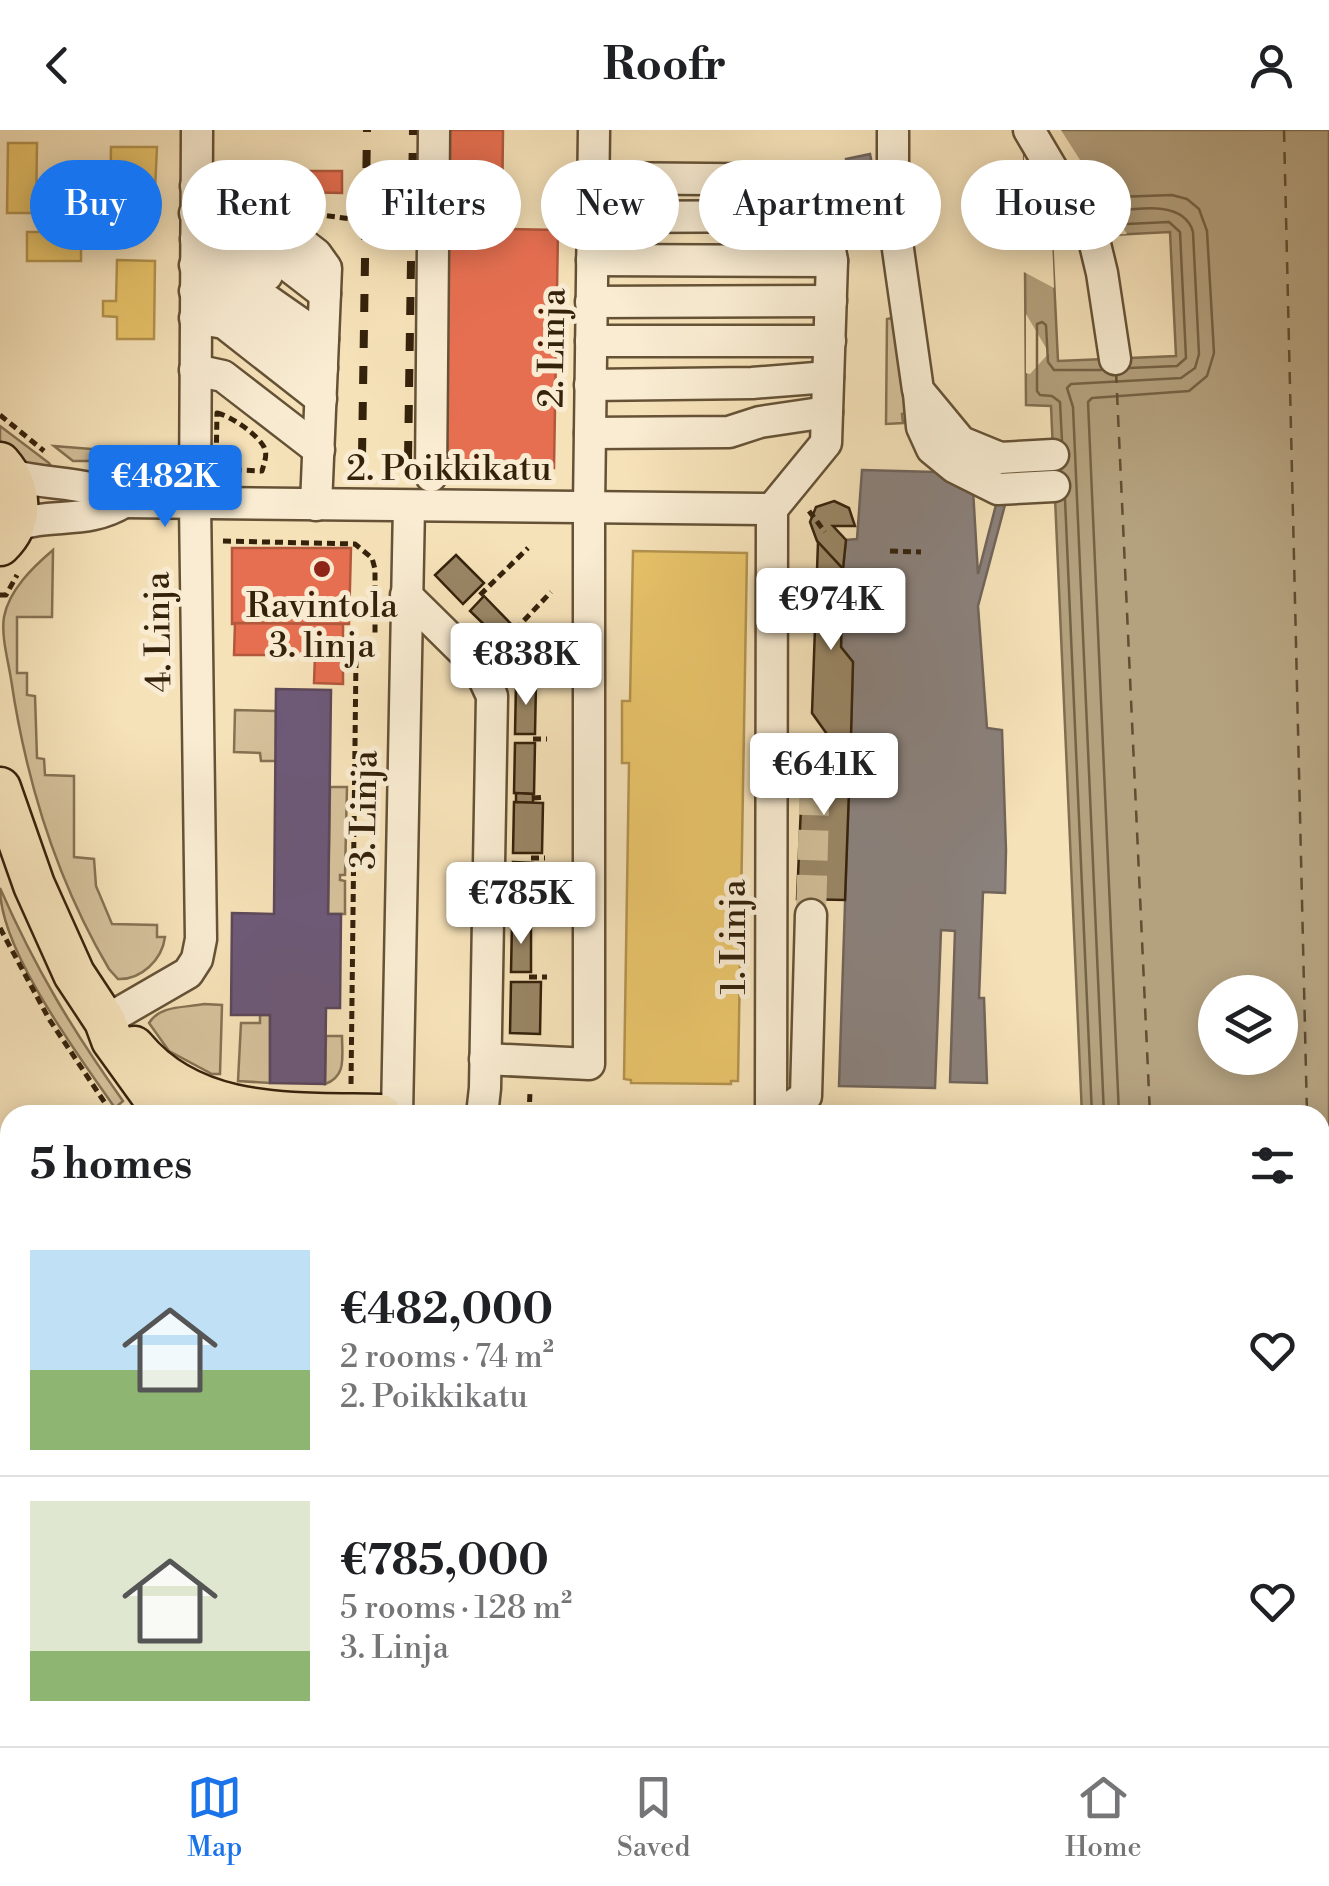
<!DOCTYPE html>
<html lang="en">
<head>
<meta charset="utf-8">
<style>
  :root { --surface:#fff; --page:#f2f2f2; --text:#202124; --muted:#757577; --line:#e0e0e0; --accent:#1a73e8 }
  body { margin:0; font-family:"Libre Bodoni",serif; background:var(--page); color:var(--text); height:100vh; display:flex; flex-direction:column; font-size:38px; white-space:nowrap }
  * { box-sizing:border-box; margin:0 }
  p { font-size:32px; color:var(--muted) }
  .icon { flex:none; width:55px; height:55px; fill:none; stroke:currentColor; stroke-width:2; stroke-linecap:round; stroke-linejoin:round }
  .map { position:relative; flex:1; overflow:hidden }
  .sheet { position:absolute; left:0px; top:975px; width:1330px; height:642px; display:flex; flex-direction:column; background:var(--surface); border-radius:30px 30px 0 0; box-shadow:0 5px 25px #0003 }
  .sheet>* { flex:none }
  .top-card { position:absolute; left:30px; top:30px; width:1270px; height:90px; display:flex; gap:20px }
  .controls { position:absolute; left:1198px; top:845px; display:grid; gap:20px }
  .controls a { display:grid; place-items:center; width:100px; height:100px; border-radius:50%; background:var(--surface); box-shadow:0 5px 25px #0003; font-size:50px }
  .price { position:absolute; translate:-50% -85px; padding:0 22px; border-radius:10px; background:#fff; color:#222; font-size:32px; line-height:65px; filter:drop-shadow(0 2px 5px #0008) }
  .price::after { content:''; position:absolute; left:50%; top:60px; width:30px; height:22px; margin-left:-15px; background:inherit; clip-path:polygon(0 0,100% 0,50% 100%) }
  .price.active { background:var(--accent); color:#fff }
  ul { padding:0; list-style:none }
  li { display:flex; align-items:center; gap:30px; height:250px; padding:0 30px }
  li+li { border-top:2px solid var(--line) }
  li span { display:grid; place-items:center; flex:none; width:280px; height:200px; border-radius:0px; color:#555 }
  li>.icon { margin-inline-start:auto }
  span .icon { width:120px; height:120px; fill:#fffc; stroke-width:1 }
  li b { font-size:42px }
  h2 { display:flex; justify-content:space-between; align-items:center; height:120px; padding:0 30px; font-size:42px }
  .tag { padding:0 35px; border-radius:45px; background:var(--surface); box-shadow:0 5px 25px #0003; font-size:35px; line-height:90px }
  .tag.active { background:var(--accent); color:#fff }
  header { display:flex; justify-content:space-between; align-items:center; height:130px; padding:0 30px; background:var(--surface); font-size:45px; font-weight:700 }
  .dock { display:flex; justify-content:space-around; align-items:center; height:140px; border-top:2px solid var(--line); background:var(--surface); font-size:28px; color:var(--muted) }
  .dock a { display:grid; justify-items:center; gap:5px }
  .dock .active { color:var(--accent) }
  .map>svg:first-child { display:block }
  .green { fill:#d5c19b; stroke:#857253; stroke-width:2.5 }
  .water { fill:#b4a17e; stroke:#816e50; stroke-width:2.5; fill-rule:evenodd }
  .pier { fill:#f6e2b9 }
  .homes { fill:#e9c46a; stroke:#b3934e; stroke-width:2.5 }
  .shops { fill:#e76f51; stroke:#b2583c; stroke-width:2.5 }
  .offices { fill:#6d597a; stroke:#5c4859; stroke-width:2.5 }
  .industry { fill:#8a817c; stroke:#70645a; stroke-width:2.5 }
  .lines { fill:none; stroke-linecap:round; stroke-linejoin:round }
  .shore { stroke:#746244; stroke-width:2.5 }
  .ferry { stroke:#614e33; stroke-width:2.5; stroke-dasharray:12 10; stroke-linecap:butt }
  .building { fill:#998665; stroke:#35220b; stroke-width:2.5 }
  .minor-tunnel { stroke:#cfbc96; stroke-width:30; stroke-dasharray:30 15; stroke-linecap:butt }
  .minor-casing { stroke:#655236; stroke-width:35 }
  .major-casing { stroke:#35220b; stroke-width:45 }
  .path { stroke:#35220b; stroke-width:5; stroke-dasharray:8 5; stroke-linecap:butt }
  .minor { stroke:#f9ecd2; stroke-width:30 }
  .major { stroke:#f6e2b9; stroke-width:40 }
  .rail { stroke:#35220b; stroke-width:8; stroke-dasharray:18 18; stroke-linecap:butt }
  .poi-dot { fill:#8f2418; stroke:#f9ecd2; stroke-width:4 }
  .labels { text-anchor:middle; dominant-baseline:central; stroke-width:10; stroke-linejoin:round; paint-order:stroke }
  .street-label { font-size:35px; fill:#35220b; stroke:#f9ecd2 }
  .poi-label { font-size:35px; fill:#35220b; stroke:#f9ecd2 }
</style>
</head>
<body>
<header><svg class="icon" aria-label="back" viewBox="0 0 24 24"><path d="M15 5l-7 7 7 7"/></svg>Roofr<svg class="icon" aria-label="person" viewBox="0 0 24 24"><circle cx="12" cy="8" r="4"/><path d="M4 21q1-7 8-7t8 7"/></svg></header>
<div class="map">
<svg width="1329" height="1616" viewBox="0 0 1329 1616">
  <rect width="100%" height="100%" fill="#f6e2b9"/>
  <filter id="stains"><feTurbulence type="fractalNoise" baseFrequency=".002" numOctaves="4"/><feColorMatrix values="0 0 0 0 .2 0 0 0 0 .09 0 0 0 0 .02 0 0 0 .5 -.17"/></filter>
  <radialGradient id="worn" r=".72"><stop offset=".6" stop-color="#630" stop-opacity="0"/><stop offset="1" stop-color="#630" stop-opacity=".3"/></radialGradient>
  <g class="green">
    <path d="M 897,187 L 907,283 L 902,284 L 903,293 L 886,294 L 887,189 Z"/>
    <path d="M 0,296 L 49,333 L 53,339 L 30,340 L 0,315 Z"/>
    <path d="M 54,316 L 153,324 L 153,327 L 149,331 L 73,331 Z"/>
    <path d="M 53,420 L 52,487 L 17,487 L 17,543 L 27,543 L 27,565 L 35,566 L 37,628 L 44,629 L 45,645 L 74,646 L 74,727 L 94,729 L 96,756 L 112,794 L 157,795 L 157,807 L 165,807 C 162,830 141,850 118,849 L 109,839 C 56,749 26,651 11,549 C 8,530 1,506 4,487 C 9,460 33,437 53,420 Z"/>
    <path d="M 235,580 L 276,581 L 276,631 L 261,631 L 260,623 L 234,622 Z"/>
    <path d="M 330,657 L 347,657 L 345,745 L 340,745 L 340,750 L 345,751 L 345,784 L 328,784 Z"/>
    <path d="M 0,758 C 35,838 73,901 123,971 L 115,978 C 79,926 0,821 0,758 Z"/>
    <path d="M 204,874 L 222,875 L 220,944 L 212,944 L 169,921 L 149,893 C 160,875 184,878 204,874 Z"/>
    <path d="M 260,885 L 270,885 L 270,953 L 238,951 L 241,893 L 260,893 Z"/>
    <path d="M 326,906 L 342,906 C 342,927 347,946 325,954 Z"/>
  </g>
  <g class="water">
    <path d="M 1024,0 L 1329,0 L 1329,1616 L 987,1616 L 987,1608 L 1320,1608 L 1320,985 L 1082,985 L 1051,276 L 1026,275 ZM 1170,102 L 1176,226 L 1058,231 L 1052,108 ZM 1215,862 L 1280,862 L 1280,928 L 1215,928 Z"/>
    <path d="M 10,1457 L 10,1608 L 642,1608 L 664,1616 L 0,1616 L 0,1468 L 5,1470 Z"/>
  </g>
  <g class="pier">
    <path d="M 1024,0 L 1061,0 L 1127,104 L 1064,107 L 1038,65 L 1024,52 Z"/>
    <path d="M 1021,92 L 1052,108 L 1054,158 L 1022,141 Z"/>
    <path d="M 1026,184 L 1049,223 L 1030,244 L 1026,243 Z"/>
  </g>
  <g class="homes">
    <path d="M 8,13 L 37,13 L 36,83 L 7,83 Z"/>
    <path d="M 111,17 L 157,17 L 154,81 L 110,81 Z"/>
    <path d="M 27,102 L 70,102 L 70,115 L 81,115 L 81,131 L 27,131 Z"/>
    <path d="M 117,130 L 155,131 L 154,209 L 117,209 L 117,187 L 103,186 L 103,171 L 116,171 Z"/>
    <path d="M 633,421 L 747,423 L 738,951 L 731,951 L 731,954 L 631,953 L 631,950 L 624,949 L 629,633 L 622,633 L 622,571 L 630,571 Z"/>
  </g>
  <g class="shops">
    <path d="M 444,0 L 503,0 L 502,86 L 443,85 Z"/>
    <path d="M 294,41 L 342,41 L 342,63 L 294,62 Z"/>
    <path d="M 446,98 L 558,100 L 554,338 L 442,336 Z"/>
    <path d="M 232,418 L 351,418 L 349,494 L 232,494 Z"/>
    <path d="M 235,493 L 343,494 L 343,554 L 314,553 L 315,525 L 234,525 Z"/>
  </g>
  <path class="offices" d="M 276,559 L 331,560 L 328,784 L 341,784 L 340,878 L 326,878 L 325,954 L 270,953 L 270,885 L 231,885 L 232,783 L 274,784 Z"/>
  <g class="industry">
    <path d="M 870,24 L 879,70 L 854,75 L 846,29 Z"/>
    <path d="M 862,340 L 972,343 L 978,444 L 997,371 L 1006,371 L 978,476 L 987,598 L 1002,600 L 1006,720 L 1005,763 L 983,762 L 979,868 L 984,868 L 987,953 L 950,952 L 955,801 L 941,800 L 935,958 L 839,956 L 853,532 L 841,517 L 843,439 L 846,410 L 857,409 Z"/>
  </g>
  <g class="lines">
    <g class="shore">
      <path d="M 1090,68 L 1172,65 L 1187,69 L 1199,79 L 1207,101 L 1214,223 L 1207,246 L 1189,261 L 1092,268 L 1088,272 L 1119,985"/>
      <path d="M 1098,83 C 1127,81 1183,66 1193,102 L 1199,224 L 1195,238 L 1181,248 L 1071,254 L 1067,258 L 1073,277 L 1104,985"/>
      <path d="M 1105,95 L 1169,92 L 1180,102 L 1186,228 L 1177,236 L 1129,238"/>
      <path d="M 1062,311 L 1060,272 L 1052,266 L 1040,265 L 1037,261 L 1037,194 L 1042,192 L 1046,195 L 1048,232 L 1054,240 L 1101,240"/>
      <path d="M 1065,369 L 1092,985"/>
    </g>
    <g class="ferry">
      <path d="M 1284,0 L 1307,985"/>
      <path d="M 1116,241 L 1150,985"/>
      <path d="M 1320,1304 L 1329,1479"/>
      <path d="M 202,1608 L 211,1616"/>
      <path d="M 253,1608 L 264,1616"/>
      <path d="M 1178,1608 L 1178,1616"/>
    </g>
  </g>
  <g class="building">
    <path d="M 834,371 L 849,378 L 855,396 L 833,396 L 846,410 L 843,439 L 817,411 L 810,392 L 816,377 Z"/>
    <path d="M 818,412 L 843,439 L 841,517 L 853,532 L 851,607 L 829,607 L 812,583 Z"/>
    <path d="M 456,425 L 484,453 L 463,474 L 435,445 Z"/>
    <path d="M 484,466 L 513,496 L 499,509 L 470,481 Z"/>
    <path d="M 526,496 L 540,518 L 545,544 L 516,544 L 513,528 L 506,516 Z"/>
    <path d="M 516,553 L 536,553 L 535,604 L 515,604 Z"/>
    <path d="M 804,606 L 851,607 L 845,770 L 797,769 Z"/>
    <path d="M 515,613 L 535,613 L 534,664 L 514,663 Z"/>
    <path d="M 516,663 L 533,664 L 533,673 L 516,673 Z"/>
    <path d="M 514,672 L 543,673 L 542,723 L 513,723 Z"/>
    <path d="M 513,732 L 533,733 L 532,783 L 512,783 Z"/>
    <path d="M 512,792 L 531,792 L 531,842 L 511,842 Z"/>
    <path d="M 511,852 L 541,852 L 540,904 L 510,903 Z"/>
    <path d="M 0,1038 L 10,1044 L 10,1187 L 0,1212 Z"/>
  </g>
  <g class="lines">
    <path class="minor-tunnel" d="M 798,615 L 815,643 L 811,785"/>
    <g class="minor-casing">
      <g id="minor">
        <path d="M 893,0 L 893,84 L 918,260 L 961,312 L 1000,328 L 1053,325"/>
        <path d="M 1029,0 L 1094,110 L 1102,143 L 1115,229"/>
        <path d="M 593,48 L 818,50 L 832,131 L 826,313 L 772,379 L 771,985"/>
        <path d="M 196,56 L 242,67 L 316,124 L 326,138 L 316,375"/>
        <path d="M 195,83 L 225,87 L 325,164"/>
        <path d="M 592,87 L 823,86"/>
        <path d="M 196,109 L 225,114 L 267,145"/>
        <path d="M 592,130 L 832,131"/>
        <path d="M 195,135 L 224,140 L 323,209"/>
        <path d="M 195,161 L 224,167 L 322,238"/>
        <path d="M 591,172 L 831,171"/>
        <path d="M 195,188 L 224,193 L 321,269"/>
        <path d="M 591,211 L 830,211"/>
        <path d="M 195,240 L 223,246 L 319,320"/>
        <path d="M 590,255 L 752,253 L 828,247"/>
        <path d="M 919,263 L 922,297 L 932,319 L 954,337 L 998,359 L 1054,356"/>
        <path d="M 590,303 L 729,302 L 760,292 L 827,282"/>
        <path d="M 10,345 C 50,356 91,350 124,372 L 772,379"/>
        <path d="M 431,346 L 434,0"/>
        <path d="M 13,396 C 53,382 87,395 124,372"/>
        <path d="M 406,465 L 478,536 L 492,566 L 485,958 L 482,985"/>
        <path d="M 105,891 L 188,843 L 197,829 L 201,809 L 195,374 L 197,0"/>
        <path d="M 485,929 L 589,934 L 589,377 L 594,0"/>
        <path d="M 397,985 L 409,376"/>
        <path d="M 779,985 L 806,966 L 811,785"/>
        <path d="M 0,1419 L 10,1423"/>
      </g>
    </g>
    <g class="major-casing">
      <g id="major">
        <path d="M 0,333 C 21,357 25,391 0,415"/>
        <path d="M 0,658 L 34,755 L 74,844 L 105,891 L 112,910 L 166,985"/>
        <path d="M 134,917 C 195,991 294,983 381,985"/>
      </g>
    </g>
    <g class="path">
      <path d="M 314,84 L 351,89"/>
      <path d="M 217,283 C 231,286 257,304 264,317 C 268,325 264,333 262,341 L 216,339 Z"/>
      <path d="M 0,285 L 44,321"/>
      <path d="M 385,344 L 385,326"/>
      <path d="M 809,381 L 825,402"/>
      <path d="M 223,411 L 355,414 L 372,428 L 375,439 L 375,507"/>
      <path d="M 890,421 L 921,422"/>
      <path d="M 0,465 L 6,465 L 17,445"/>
      <path d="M 480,465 L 528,418"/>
      <path d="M 515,500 L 551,462"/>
      <path d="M 534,550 L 548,550"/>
      <path d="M 533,609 L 547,609"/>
      <path d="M 533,668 L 546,667"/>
      <path d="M 531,728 L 545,728"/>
      <path d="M 530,789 L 544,790"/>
      <path d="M 0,798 L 49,889 L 113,985"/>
      <path d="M 529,847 L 547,847"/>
      <path d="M 351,954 L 356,528 L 375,527 L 375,523"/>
      <path d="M 529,985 L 530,962"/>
    </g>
    <use href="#minor" class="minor"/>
    <use href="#major" class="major"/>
    <g class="rail">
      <path d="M 362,326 L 367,0"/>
      <path d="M 408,329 L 413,0"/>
    </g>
  </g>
  <circle class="poi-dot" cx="322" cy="439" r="10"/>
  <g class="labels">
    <g class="street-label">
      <text transform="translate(553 218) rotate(-89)">2. Linja</text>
      <text x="449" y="339">2. Poikkikatu</text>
      <text transform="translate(159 502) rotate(-91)">4. Linja</text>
      <text transform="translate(365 680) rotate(-89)">3. Linja</text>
      <text transform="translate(734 807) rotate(-90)">1. Linja</text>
    </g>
    <g class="poi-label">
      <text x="322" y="476">Ravintola<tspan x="322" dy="40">3. linja</tspan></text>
    </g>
  </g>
  <rect width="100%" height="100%" filter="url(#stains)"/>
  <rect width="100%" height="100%" fill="url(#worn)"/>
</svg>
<div class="controls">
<a><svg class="icon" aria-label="layers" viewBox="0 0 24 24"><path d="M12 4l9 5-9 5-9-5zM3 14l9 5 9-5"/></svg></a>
</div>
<b class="price active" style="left:165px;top:400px">€482K</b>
<b class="price" style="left:831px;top:523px">€974K</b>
<b class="price" style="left:526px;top:578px">€838K</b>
<b class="price" style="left:824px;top:688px">€641K</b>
<b class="price" style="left:521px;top:817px">€785K</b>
<div class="top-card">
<a class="tag active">Buy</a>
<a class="tag">Rent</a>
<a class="tag">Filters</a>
<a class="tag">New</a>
<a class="tag">Apartment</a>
<a class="tag">House</a>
</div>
<section class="sheet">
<h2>5 homes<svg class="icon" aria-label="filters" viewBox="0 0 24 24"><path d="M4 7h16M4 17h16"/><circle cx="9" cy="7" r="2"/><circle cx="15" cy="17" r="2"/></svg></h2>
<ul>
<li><span style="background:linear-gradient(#bfe0f5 60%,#8fb573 0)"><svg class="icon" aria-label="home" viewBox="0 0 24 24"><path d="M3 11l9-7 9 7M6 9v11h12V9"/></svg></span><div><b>€482,000</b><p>2 rooms · 74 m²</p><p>2. Poikkikatu</p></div><svg class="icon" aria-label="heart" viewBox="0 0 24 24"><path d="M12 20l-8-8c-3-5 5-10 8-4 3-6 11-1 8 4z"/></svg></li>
<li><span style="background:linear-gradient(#dfe7d0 75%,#8fb573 0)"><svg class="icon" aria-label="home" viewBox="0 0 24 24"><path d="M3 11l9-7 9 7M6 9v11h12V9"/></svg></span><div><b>€785,000</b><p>5 rooms · 128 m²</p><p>3. Linja</p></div><svg class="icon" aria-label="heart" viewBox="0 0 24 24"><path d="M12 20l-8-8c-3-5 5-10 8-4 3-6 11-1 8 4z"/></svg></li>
</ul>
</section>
</div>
<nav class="dock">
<a class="active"><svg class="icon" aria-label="map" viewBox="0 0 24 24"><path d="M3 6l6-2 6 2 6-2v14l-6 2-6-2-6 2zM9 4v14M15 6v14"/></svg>Map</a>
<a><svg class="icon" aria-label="saved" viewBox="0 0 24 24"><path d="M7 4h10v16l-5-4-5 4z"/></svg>Saved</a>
<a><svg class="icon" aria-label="home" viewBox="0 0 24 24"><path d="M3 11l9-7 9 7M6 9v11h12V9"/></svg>Home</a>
</nav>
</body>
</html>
